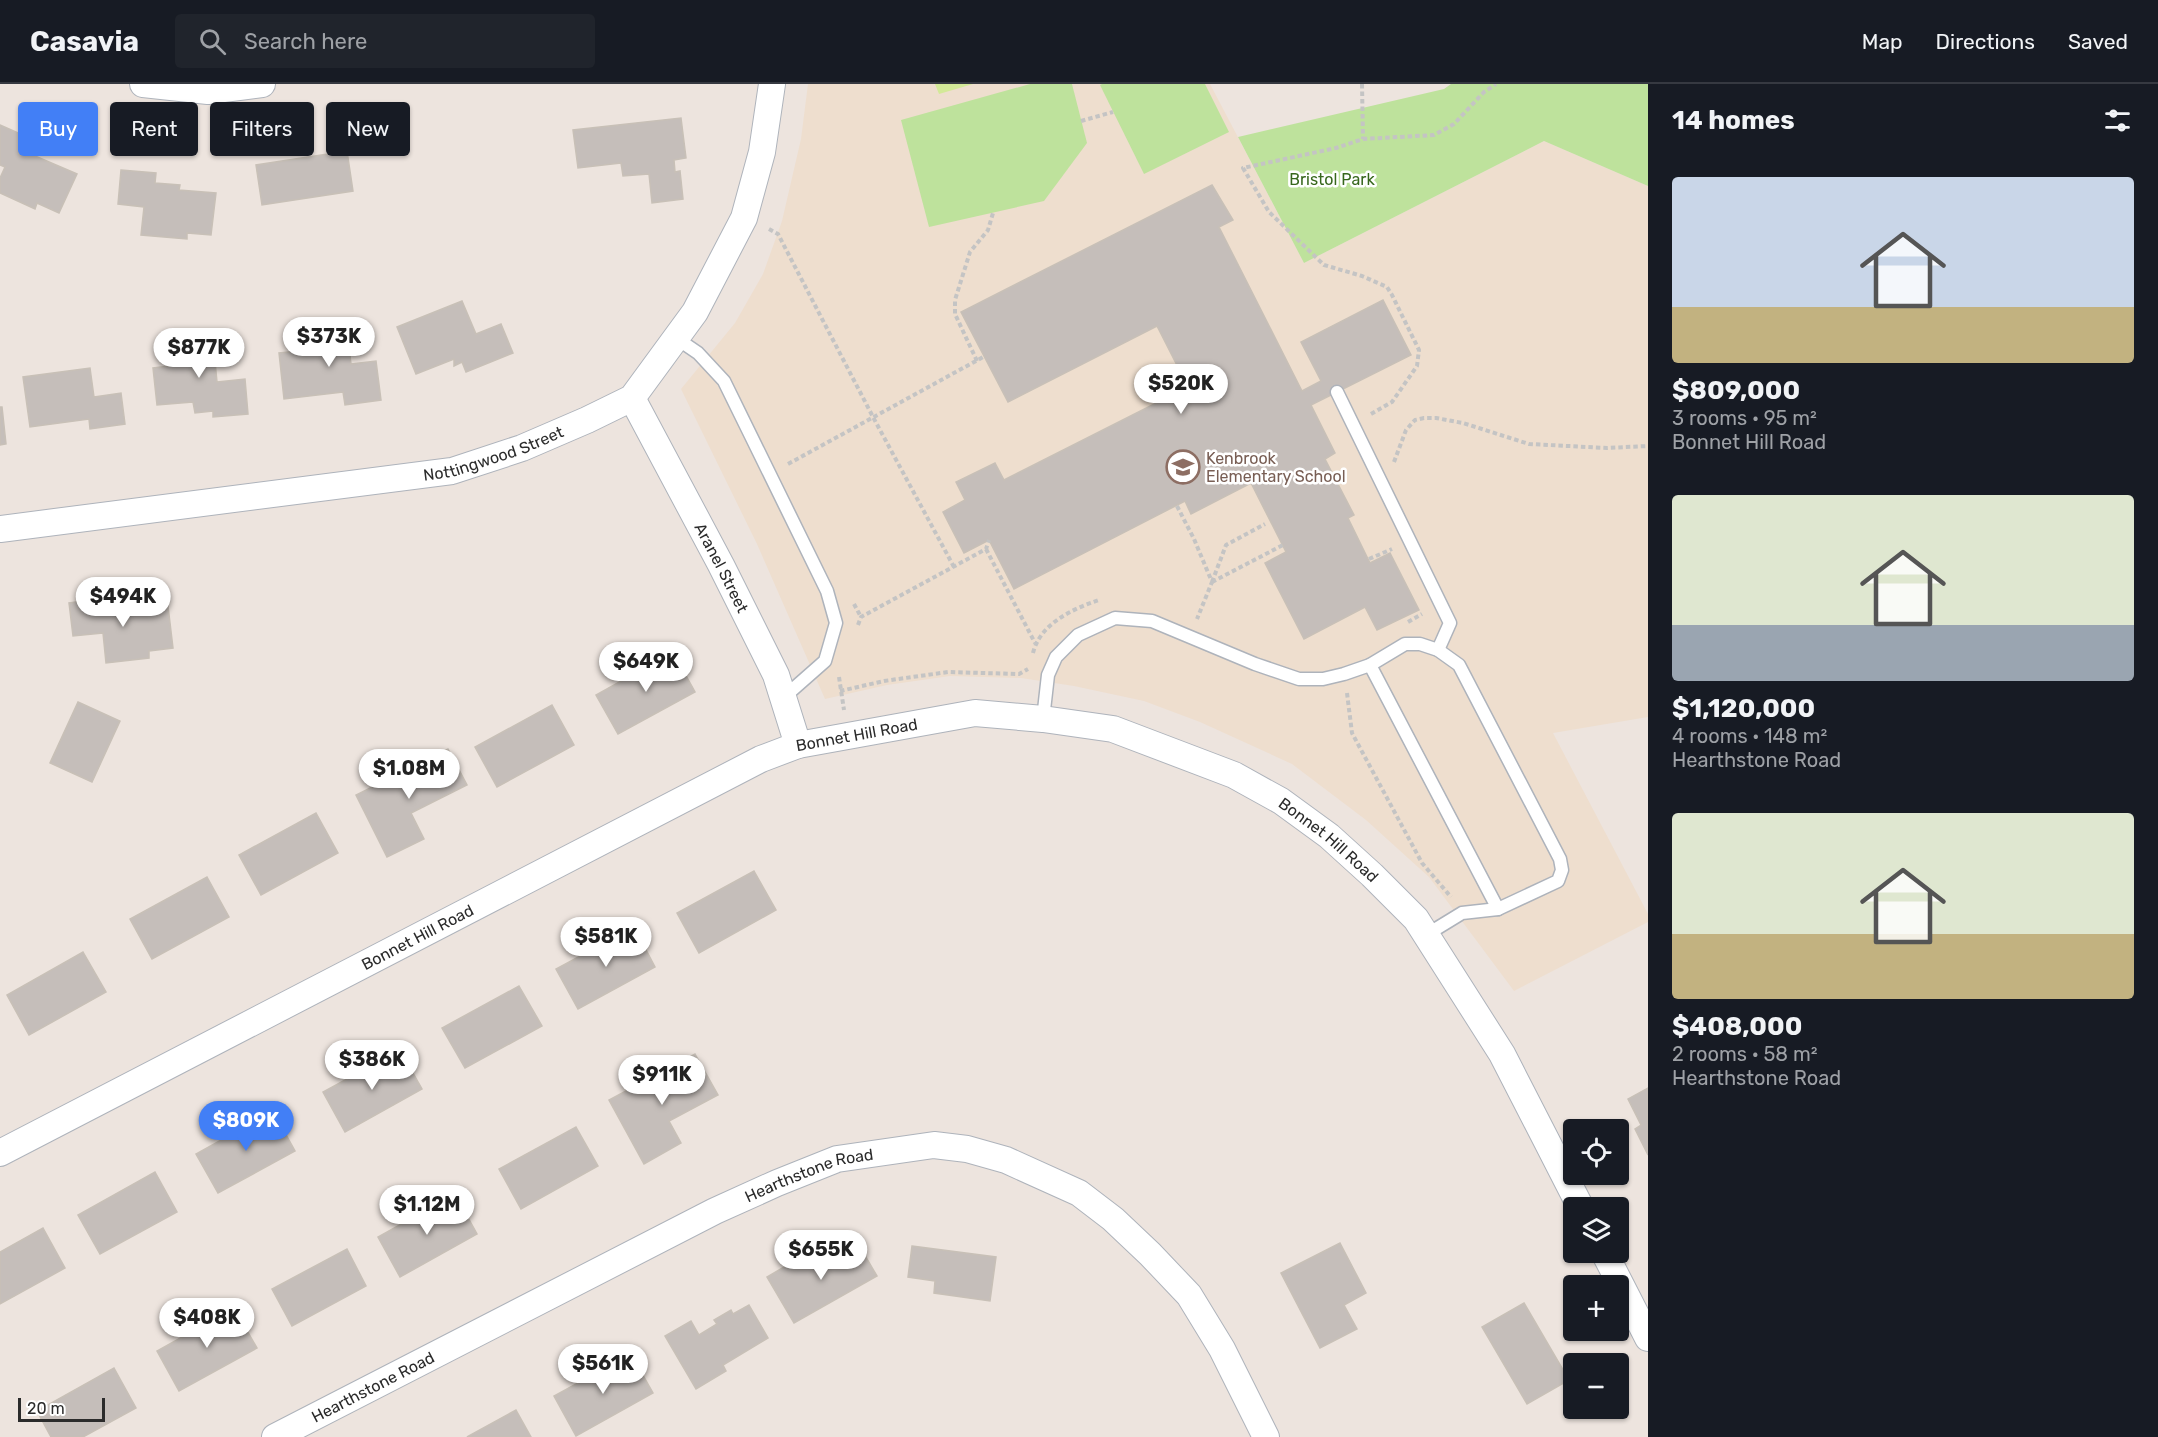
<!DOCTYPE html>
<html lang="en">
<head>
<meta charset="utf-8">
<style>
  :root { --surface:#171b24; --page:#20242c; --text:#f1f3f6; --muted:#9ea1a6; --line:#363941; --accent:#427ff6 }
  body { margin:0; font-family:Rubik,sans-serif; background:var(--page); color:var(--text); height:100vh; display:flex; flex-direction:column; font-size:22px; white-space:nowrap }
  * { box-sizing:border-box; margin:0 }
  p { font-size:20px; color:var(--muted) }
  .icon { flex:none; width:33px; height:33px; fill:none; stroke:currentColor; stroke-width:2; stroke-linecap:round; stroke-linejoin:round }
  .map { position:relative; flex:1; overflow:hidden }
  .details { display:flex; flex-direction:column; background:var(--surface); width:510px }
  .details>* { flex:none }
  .guide { position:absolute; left:18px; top:18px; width:570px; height:54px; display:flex; gap:12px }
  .tools { position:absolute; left:1563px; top:1035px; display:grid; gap:12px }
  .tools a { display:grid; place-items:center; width:66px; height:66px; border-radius:6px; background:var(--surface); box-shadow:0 2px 4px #0004; font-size:30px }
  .scale { position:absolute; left:18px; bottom:15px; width:87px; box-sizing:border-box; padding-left:6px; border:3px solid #2b2b2b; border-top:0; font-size:16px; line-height:21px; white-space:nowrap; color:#2b2b2b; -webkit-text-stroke:4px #fff; paint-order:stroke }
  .price { position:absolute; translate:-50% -51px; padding:0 14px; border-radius:21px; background:#fff; color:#222; font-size:20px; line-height:39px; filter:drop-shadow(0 2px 3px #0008) }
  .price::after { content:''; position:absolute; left:50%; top:36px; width:18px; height:14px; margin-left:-9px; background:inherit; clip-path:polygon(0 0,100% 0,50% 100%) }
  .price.current { background:var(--accent); color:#fff }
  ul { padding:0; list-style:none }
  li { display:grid; align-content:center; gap:12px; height:318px; padding:0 24px }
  li span { display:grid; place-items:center; height:186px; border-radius:6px; color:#555 }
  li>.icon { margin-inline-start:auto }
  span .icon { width:108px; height:108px; fill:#fffc; stroke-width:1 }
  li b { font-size:26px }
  h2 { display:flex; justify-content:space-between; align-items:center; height:72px; padding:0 24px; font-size:26px }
  .pill { padding:0 21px; border-radius:6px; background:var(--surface); box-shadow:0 2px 4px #0004; font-size:21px; line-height:54px }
  .pill.current { background:var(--accent); color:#fff }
  header { display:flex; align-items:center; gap:36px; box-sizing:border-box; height:84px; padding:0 30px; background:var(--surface); border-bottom:2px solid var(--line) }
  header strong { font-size:28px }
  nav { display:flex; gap:33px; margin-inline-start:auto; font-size:21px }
  .search { width:420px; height:54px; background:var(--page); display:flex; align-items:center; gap:15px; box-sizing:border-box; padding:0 21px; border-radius:6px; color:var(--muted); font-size:22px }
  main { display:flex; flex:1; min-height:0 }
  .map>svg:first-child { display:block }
  .education { fill:#eedece }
  .green { fill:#bee29c }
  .pitch { fill:#d3e998 }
  .building { fill:#c5beba; stroke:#c8c0b7; stroke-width:1.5 }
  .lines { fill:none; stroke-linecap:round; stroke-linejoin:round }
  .lane-casing { stroke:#aeb3bb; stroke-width:15 }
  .street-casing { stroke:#aeb3bb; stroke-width:28 }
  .path { stroke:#c4c4c4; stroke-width:4; stroke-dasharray:4.5 3; stroke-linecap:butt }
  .lane { stroke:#fff; stroke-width:12 }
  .street { stroke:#fff; stroke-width:26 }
  .labels { text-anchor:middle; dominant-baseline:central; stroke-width:5; stroke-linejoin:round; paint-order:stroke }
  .park-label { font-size:16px; fill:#37671c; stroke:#fff }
  .street-label { font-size:16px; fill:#2b2b2b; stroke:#fff }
  .education-label { font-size:16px; fill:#785e54; stroke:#fff; text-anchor:start }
</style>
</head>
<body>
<header>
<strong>Casavia</strong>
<div class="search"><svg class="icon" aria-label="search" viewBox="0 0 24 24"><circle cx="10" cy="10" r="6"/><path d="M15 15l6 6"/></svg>Search here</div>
<nav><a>Map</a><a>Directions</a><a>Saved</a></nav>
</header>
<main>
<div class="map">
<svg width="1648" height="1353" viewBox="0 0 1648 1353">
  <rect width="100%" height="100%" fill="#ede4de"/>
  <path class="education" d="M 808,0 L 1210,0 L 1304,179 L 1544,57 L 1648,102 L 1648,633 L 1553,649 L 1648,830 L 1648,838 L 1514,907 L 1429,793 L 1366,736 L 1292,680 L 1200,638 L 1144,617 L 1074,602 L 1021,594 L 950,592 L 887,601 L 825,615 L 757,460 L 681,305 L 735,239 L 763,190 L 782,137 L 801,55 Z"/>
  <g class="green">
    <path d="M 1030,0 L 1072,0 L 1087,59 L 1044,117 L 929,143 L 901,36 Z"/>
    <path d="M 1102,0 L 1205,0 L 1229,48 L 1144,90 L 1100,1 Z"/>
    <path d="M 1451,0 L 1648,0 L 1648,102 L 1544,57 L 1304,179 L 1238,53 L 1444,5 Z"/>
  </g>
  <path class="pitch" d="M 935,0 L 973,0 L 939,10 Z"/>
  <g class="building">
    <path d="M 681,34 L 686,74 L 674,76 L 675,88 L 680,87 L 683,115 L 652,119 L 649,90 L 623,92 L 621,79 L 578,84 L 573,46 Z"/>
    <path d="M 0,41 L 27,53 L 21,66 L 77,90 L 59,129 L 37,119 L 35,125 L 0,109 L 0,94 L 5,83 L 0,81 Z"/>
    <path d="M 347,67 L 353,107 L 262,121 L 256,81 Z"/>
    <path d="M 121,86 L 156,89 L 155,99 L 180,101 L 179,106 L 216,109 L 211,151 L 187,149 L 187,155 L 141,151 L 144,123 L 118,120 Z"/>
    <path d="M 1212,101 L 1233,136 L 1219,143 L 1302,307 L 1321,297 L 1301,258 L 1383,216 L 1411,271 L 1311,321 L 1335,369 L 1325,375 L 1354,431 L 1348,434 L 1370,479 L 1390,469 L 1419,526 L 1377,546 L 1365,523 L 1304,555 L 1265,479 L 1286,468 L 1251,399 L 1191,430 L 1185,417 L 1014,505 L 989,456 L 964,469 L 943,428 L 965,416 L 956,398 L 995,379 L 1004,396 L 1188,303 L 1157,242 L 1008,318 L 961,228 Z"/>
    <path d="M 462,217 L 476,250 L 501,240 L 513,269 L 466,288 L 462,278 L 454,282 L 454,275 L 416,290 L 397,243 Z"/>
    <path d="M 346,237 L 351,280 L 376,277 L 381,316 L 345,321 L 343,308 L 284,315 L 279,269 L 310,266 L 307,241 Z"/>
    <path d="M 212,246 L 217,298 L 245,295 L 248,330 L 213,333 L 213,327 L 195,329 L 193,318 L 157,321 L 153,284 L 179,281 L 176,249 Z"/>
    <path d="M 90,284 L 94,313 L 121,309 L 125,340 L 90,345 L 89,335 L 30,343 L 23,293 Z"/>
    <path d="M 0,323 L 2,323 L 6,360 L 0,361 Z"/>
    <path d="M 106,514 L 106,520 L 128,518 L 129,527 L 168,522 L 173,564 L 149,567 L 149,574 L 106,579 L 103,549 L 73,552 L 69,519 Z"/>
    <path d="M 673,568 L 695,608 L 618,650 L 596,611 Z"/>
    <path d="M 78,618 L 120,637 L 92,698 L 50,679 Z"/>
    <path d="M 552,621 L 574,661 L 497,703 L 475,663 Z"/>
    <path d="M 448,665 L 467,701 L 411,729 L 424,755 L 387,773 L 356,711 Z"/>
    <path d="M 316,729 L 338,769 L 261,811 L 239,771 Z"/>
    <path d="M 754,787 L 776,826 L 699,869 L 677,829 Z"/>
    <path d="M 207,793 L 229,833 L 152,875 L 130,835 Z"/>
    <path d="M 634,843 L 655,883 L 578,925 L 556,885 Z"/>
    <path d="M 83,868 L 106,908 L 29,951 L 7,911 Z"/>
    <path d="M 519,902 L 542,942 L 465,984 L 442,944 Z"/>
    <path d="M 400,966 L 422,1005 L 345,1048 L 323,1008 Z"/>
    <path d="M 695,970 L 718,1011 L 669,1037 L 681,1059 L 644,1080 L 609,1016 Z"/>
    <path d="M 1648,1004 L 1648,1071 L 1635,1045 L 1641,1041 L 1628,1015 Z"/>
    <path d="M 273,1027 L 295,1067 L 218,1109 L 196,1070 Z"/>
    <path d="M 576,1043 L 598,1082 L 521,1125 L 499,1085 Z"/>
    <path d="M 155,1088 L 177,1128 L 100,1170 L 78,1131 Z"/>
    <path d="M 455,1110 L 477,1150 L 400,1193 L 378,1153 Z"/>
    <path d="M 43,1144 L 65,1184 L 0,1220 L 0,1168 Z"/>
    <path d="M 857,1158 L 877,1192 L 794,1239 L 767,1193 L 796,1176 L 801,1185 L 826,1170 L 829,1175 Z"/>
    <path d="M 1340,1159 L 1366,1209 L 1344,1221 L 1357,1245 L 1320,1264 L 1281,1189 Z"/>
    <path d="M 912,1162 L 996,1173 L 990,1217 L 934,1209 L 935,1197 L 908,1193 Z"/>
    <path d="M 347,1165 L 366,1202 L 292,1242 L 272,1205 Z"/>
    <path d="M 1524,1219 L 1569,1296 L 1527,1320 L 1482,1243 Z"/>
    <path d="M 749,1221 L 768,1254 L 723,1281 L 726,1287 L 696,1305 L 665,1252 L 691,1237 L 699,1251 L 717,1240 L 714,1236 L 731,1226 L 733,1230 Z"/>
    <path d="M 234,1224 L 257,1264 L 179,1307 L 157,1267 Z"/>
    <path d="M 631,1270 L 653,1309 L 576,1352 L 554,1312 Z"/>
    <path d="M 114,1284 L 136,1324 L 83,1353 L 51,1353 L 37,1327 Z"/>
    <path d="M 516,1326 L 531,1353 L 467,1353 Z"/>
  </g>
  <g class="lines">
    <g class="lane-casing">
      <g id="lane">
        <path d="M 676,254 L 698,269 L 724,297 L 827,507 L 836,539 L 825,577 L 783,614"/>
        <path d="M 1337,308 L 1450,539 L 1438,566"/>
        <path d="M 1370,581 L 1498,825"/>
        <path d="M 1043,635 L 1048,591 L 1056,573 L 1078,551 L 1115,534 L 1152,537 L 1255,580 L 1299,595 L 1323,595 L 1344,590 L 1370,581 L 1405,560 L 1420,560 L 1438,566 L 1459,581 L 1560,775 L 1562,786 L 1558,797 L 1498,825 L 1462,829 L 1426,851"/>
      </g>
    </g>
    <g class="street-casing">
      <g id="street">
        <path d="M 143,0 L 208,7 L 262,0"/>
        <path id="s1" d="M 632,314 L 721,481 L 776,591 L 798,661"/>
        <path id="s2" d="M 0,445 L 452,387 L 522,364 L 587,336 L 632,314 L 695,228 L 744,134 L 762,68 L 772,0"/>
        <path id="s3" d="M 0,1069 L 761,675 L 798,661 L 975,629 L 1043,635 L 1113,645 L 1234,691 L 1281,717 L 1329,752 L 1372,791 L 1416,835 L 1502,970 L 1581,1124"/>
        <path d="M 1604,1168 L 1648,1254"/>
        <path id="s4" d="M 275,1353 L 715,1127 L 777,1099 L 837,1075 L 934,1061 L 967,1065 L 1006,1076 L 1079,1109 L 1113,1135 L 1150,1170 L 1189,1211 L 1222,1265 L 1266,1353"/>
      </g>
    </g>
    <g class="path">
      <path d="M 1362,0 L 1363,55"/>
      <path d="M 1081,37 L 1113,28"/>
      <path d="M 769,145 L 778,150 L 873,333 L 954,483"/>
      <path d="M 977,277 L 955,230 L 955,216 L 970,168 L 988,146 L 993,129"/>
      <path d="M 1371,330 L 1392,318 L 1417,282 L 1419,266 L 1392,211 L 1387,203 L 1362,192 L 1324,181 L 1269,128 L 1243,84 L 1336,64 L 1363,55 L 1434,51 L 1454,40 L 1484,8 L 1496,0"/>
      <path d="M 1394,378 L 1406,346 L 1415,336 L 1424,334 L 1436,334 L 1463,339 L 1529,360 L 1607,364 L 1648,362"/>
      <path d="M 788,380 L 985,272"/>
      <path d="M 1177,422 L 1194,455 L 1212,498 L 1197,535"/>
      <path d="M 986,465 L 1035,559"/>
      <path d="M 1369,475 L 1392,465"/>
      <path d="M 1212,498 L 1226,461 L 1265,440"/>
      <path d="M 1212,498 L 1283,461"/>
      <path d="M 854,520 L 861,533"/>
      <path d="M 1408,538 L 1422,530"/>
      <path d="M 858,541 L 861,533 L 986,465 L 989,456"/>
      <path d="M 1033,569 C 1040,540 1072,525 1099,516"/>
      <path d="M 839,593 L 844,626"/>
      <path d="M 840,607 L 884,597 L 948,588 L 1019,590 L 1028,585"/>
      <path d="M 1347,609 L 1352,649 L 1422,779 L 1451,813"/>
    </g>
    <use href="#lane" class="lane"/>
    <use href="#street" class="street"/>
  </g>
  <defs>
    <g id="school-ring" transform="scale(1.725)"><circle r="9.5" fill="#fff" stroke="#8d6e63" stroke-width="1.5"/><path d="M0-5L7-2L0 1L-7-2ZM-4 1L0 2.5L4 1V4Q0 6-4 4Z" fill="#8d6e63"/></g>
  </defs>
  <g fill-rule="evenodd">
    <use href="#school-ring" x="1183" y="383"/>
  </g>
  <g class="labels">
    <g class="park-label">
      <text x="1332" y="95">Bristol Park</text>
    </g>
    <g class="street-label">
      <text stroke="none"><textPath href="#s2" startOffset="500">Nottingwood Street</textPath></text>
      <text stroke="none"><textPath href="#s1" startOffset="192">Aranel Street</textPath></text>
      <text stroke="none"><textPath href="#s3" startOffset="956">Bonnet Hill Road</textPath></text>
      <text stroke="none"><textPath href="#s3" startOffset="1460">Bonnet Hill Road</textPath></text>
      <text stroke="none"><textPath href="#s3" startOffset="470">Bonnet Hill Road</textPath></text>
      <text stroke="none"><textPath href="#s4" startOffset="596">Hearthstone Road</textPath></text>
      <text stroke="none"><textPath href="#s4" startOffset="110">Hearthstone Road</textPath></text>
    </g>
    <g class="education-label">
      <text x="1206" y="374">Kenbrook<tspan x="1206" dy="18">Elementary School</tspan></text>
    </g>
  </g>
</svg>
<div class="tools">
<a><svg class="icon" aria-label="locate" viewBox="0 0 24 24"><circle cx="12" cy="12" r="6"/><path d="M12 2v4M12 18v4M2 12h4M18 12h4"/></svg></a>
<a><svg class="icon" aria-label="layers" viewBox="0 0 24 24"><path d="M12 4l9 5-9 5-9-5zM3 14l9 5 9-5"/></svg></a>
<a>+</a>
<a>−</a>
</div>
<div class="scale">20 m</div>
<b class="price" style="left:329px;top:284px">$373K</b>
<b class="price" style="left:199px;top:295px">$877K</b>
<b class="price" style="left:1181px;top:331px">$520K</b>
<b class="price" style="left:123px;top:544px">$494K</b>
<b class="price" style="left:646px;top:609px">$649K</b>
<b class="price" style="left:409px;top:716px">$1.08M</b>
<b class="price" style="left:606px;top:884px">$581K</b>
<b class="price" style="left:372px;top:1007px">$386K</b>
<b class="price" style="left:662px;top:1022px">$911K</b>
<b class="price current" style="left:246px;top:1068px">$809K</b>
<b class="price" style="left:427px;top:1152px">$1.12M</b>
<b class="price" style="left:821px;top:1197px">$655K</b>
<b class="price" style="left:207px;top:1265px">$408K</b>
<b class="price" style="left:603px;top:1311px">$561K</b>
<div class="guide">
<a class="pill current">Buy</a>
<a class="pill">Rent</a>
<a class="pill">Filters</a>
<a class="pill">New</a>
</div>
</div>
<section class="details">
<h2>14 homes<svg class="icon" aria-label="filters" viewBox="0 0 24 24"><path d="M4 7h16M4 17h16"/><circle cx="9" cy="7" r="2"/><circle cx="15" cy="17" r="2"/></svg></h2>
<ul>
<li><span style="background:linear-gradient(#c9d6e8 70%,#c2b280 0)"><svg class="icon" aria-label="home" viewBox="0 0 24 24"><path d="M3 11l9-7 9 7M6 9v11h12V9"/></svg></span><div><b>$809,000</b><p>3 rooms · 95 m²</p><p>Bonnet Hill Road</p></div></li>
<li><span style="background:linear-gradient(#dfe7d0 70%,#9aa5b1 0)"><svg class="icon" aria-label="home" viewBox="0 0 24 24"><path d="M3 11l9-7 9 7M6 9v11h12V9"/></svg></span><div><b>$1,120,000</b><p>4 rooms · 148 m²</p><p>Hearthstone Road</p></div></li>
<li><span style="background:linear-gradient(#dfe7d0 65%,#c2b280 0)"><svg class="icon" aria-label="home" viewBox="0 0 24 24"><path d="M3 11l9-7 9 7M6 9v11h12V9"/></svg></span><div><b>$408,000</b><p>2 rooms · 58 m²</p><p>Hearthstone Road</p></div></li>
</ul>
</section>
</main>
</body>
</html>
